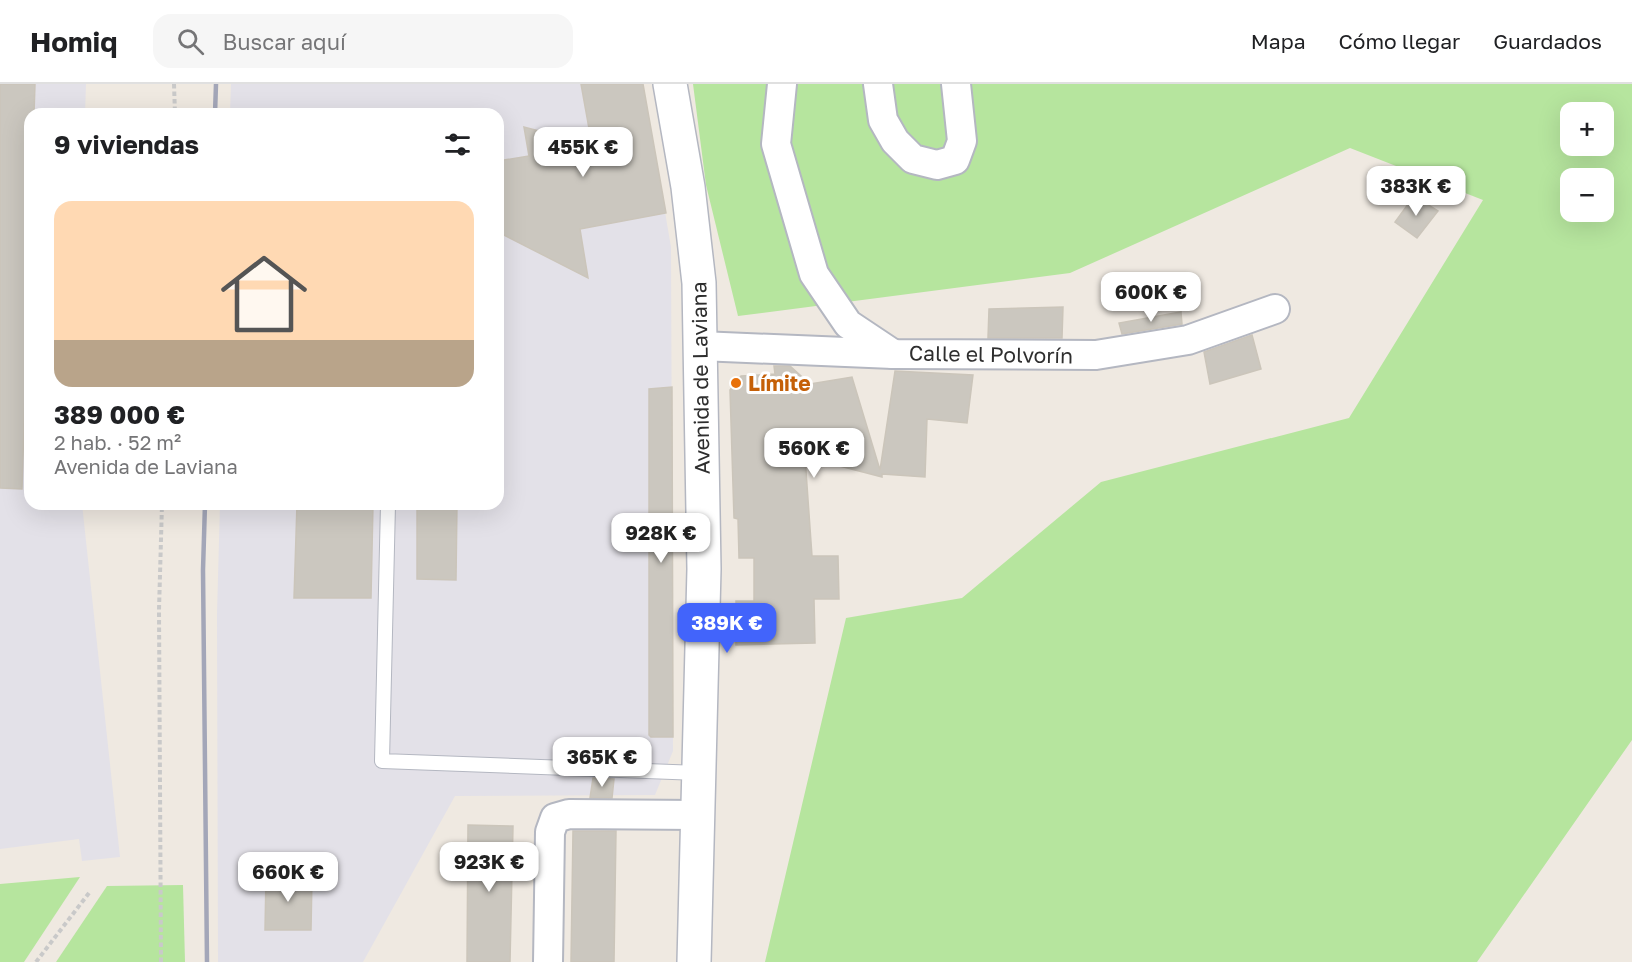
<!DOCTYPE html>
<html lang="es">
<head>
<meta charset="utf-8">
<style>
  :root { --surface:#fff; --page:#f6f6f6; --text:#202124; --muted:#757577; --line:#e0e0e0; --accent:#4264fb }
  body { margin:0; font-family:"Golos Text",sans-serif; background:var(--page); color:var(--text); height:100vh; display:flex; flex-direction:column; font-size:22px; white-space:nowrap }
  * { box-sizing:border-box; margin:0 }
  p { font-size:20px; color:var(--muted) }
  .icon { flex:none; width:33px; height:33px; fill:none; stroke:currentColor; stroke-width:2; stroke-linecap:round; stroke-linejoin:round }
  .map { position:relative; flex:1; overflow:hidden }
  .sheet { position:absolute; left:24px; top:24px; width:480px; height:402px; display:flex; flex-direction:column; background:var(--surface); border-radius:18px; box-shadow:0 6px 24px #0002 }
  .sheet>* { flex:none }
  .controls { position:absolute; left:1560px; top:18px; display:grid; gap:12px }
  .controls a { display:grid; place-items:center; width:54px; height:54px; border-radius:12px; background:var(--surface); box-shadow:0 6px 24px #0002; font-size:30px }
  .price { position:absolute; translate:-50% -51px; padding:0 14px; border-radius:12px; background:#fff; color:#222; font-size:20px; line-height:39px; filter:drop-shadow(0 2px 3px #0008) }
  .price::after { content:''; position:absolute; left:50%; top:36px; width:18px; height:14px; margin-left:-9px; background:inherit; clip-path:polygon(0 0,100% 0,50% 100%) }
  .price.active { background:var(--accent); color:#fff }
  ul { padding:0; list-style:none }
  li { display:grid; align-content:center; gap:12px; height:318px; padding:0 30px }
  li+li { border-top:2px solid var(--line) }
  li span { display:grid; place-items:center; height:186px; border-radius:18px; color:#555 }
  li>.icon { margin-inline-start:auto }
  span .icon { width:108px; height:108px; fill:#fffc; stroke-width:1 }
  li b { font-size:26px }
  h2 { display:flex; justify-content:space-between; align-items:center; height:72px; padding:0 30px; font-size:26px }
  header { display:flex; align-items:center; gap:36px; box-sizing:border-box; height:84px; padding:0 30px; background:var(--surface); border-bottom:2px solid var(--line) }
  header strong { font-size:28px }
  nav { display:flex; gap:33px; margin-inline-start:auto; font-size:21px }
  .search { width:420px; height:54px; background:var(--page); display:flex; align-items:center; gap:15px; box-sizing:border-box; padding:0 21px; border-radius:18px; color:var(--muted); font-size:22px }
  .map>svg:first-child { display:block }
  .industrial { fill:#e3e1e8 }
  .green { fill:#b6e59e; fill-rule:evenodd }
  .building { fill:#cbc7bf; stroke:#cbc5ba; stroke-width:1.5 }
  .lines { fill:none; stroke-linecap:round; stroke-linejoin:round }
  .service-casing { stroke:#b4b7c1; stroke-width:16 }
  .minor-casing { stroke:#b4b7c1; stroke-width:32 }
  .tertiary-casing { stroke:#b4b7c1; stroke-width:36 }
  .path { stroke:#c9c9c9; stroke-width:4; stroke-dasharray:4.5 3; stroke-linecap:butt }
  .service { stroke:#fff; stroke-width:14 }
  .minor { stroke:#fff; stroke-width:28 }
  .tertiary { stroke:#fff; stroke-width:33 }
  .rail { stroke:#a3a6b8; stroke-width:4.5 }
  .food-dot { fill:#e8710a; stroke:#fff; stroke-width:2 }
  .labels { text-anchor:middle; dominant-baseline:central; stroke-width:6; stroke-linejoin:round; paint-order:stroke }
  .street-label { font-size:21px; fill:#2e2e2e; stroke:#fff }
  .food-label { font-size:21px; font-weight:bold; fill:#c56008; stroke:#fff; text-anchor:start }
</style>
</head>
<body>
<header>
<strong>Homiq</strong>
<div class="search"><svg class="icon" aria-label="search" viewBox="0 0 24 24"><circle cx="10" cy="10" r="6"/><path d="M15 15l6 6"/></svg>Buscar aquí</div>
<nav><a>Mapa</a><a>Cómo llegar</a><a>Guardados</a></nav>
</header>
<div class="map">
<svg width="1632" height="878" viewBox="0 0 1632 878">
  <rect width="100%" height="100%" fill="#efe9e1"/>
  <g class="industrial">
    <path d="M 0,0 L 86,0 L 85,30 L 30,30 L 30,420 L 82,420 L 120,773 L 82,777 L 79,755 L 0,765 Z"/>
    <path d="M 231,0 L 643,0 L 671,163 L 673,667 L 655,711 L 455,712 L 363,878 L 218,878 L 217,530 L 220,420 L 498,420 L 498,30 L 230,30 Z"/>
  </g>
  <g class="green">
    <path d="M 693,0 L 1632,0 L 1632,656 L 1477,878 L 765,878 L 846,534 L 962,514 L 1101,398 L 1349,334 L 1483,116 L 1350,64 L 1070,189 L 738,232 L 706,101 ZM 1570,28 L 1604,28 L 1604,62 L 1570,62 ZM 1570,94 L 1604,94 L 1604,128 L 1570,128 Z"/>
    <path d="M 80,793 L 24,878 L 0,878 L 0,800 Z"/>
    <path d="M 183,801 L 185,878 L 56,878 L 107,802 Z"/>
  </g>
  <g class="building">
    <path d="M 0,0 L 35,0 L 34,30 L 30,30 L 30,152 L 22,405 L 0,404 Z"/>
    <path d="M 581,0 L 643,0 L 666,129 L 580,145 L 588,194 L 498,148 L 498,77 L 529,72 L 524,43 L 592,61 Z"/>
    <path d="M 1414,112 L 1438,127 L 1417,154 L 1395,138 Z"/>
    <path d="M 1063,223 L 1062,254 L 988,254 L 989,225 Z"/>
    <path d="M 1181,228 L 1182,240 L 1122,250 L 1119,239 Z"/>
    <path d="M 1252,251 L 1261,285 L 1210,300 L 1204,268 Z"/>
    <path d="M 774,282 L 790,282 L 810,300 L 852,293 L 880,386 L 895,287 L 973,291 L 967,339 L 927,335 L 925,393 L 882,390 L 882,393 L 805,373 L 812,472 L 838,472 L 839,515 L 814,515 L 815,559 L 736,561 L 736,517 L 754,517 L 754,474 L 739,474 L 738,435 L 734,434 L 730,306 L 741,292 L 775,290 Z"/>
    <path d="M 672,303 L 673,653 L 651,653 L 649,651 L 649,305 Z"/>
    <path d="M 297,420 L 373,420 L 371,514 L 294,514 Z"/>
    <path d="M 417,420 L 457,420 L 456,496 L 417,495 Z"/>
    <path d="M 597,660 L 617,662 L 616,677 L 595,676 Z"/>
    <path d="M 593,694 L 614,695 L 612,714 L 590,714 Z"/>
    <path d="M 468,741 L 513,742 L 510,878 L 467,878 Z"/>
    <path d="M 573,747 L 616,747 L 614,878 L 571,878 Z"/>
    <path d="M 266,793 L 312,793 L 311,846 L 265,846 Z"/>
  </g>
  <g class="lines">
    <g class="service-casing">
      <path id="service" d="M 388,420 L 382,677 L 699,689"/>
    </g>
    <g class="minor-casing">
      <g id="minor">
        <path d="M 782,0 L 776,60 L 814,190 L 848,240 L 893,270"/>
        <path d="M 878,0 L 883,36 L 895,57 L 913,75 L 937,81 L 955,76 L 962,57 L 956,0"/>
        <path d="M 700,262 L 893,270 L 1096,271 L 1188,256 L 1275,225"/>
        <path d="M 548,878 L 550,748 L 555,734 L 569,730 L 697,731"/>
      </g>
    </g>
    <g class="tertiary-casing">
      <path id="tertiary" d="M 670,0 L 688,103 L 699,199 L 704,485 L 694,878"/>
    </g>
    <g class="path">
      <path d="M 174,0 L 175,30"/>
      <path d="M 36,878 L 89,809"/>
      <path d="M 161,878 L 159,526 L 162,420"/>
    </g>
    <use href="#service" class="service"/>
    <use href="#minor" class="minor"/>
    <use href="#tertiary" class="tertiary"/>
    <g class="rail">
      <path d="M 215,30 L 216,0"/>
      <path d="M 205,420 L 203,486 L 207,878"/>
    </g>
  </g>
  <circle class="food-dot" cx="736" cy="299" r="6"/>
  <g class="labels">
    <g class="street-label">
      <text transform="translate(991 270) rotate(1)">Calle el Polvorín</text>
      <text transform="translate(700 294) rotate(-91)">Avenida de Laviana</text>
    </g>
    <g class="food-label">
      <text x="748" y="299">Límite</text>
    </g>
  </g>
</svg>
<div class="controls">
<a>+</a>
<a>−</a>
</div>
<b class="price" style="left:583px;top:94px">455K €</b>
<b class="price" style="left:1416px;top:133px">383K €</b>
<b class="price" style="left:1151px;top:239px">600K €</b>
<b class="price" style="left:814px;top:395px">560K €</b>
<b class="price" style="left:661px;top:480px">928K €</b>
<b class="price active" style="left:727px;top:570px">389K €</b>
<b class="price" style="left:602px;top:704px">365K €</b>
<b class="price" style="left:489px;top:809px">923K €</b>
<b class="price" style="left:288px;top:819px">660K €</b>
<section class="sheet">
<h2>9 viviendas<svg class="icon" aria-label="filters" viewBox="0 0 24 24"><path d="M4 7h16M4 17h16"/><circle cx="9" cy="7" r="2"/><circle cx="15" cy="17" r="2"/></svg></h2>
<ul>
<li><span style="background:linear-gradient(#ffd9b3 75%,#b9a48a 0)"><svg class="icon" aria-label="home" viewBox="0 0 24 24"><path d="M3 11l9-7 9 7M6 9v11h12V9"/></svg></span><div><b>389 000 €</b><p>2 hab. · 52 m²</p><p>Avenida de Laviana</p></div></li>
</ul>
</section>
</div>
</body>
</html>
